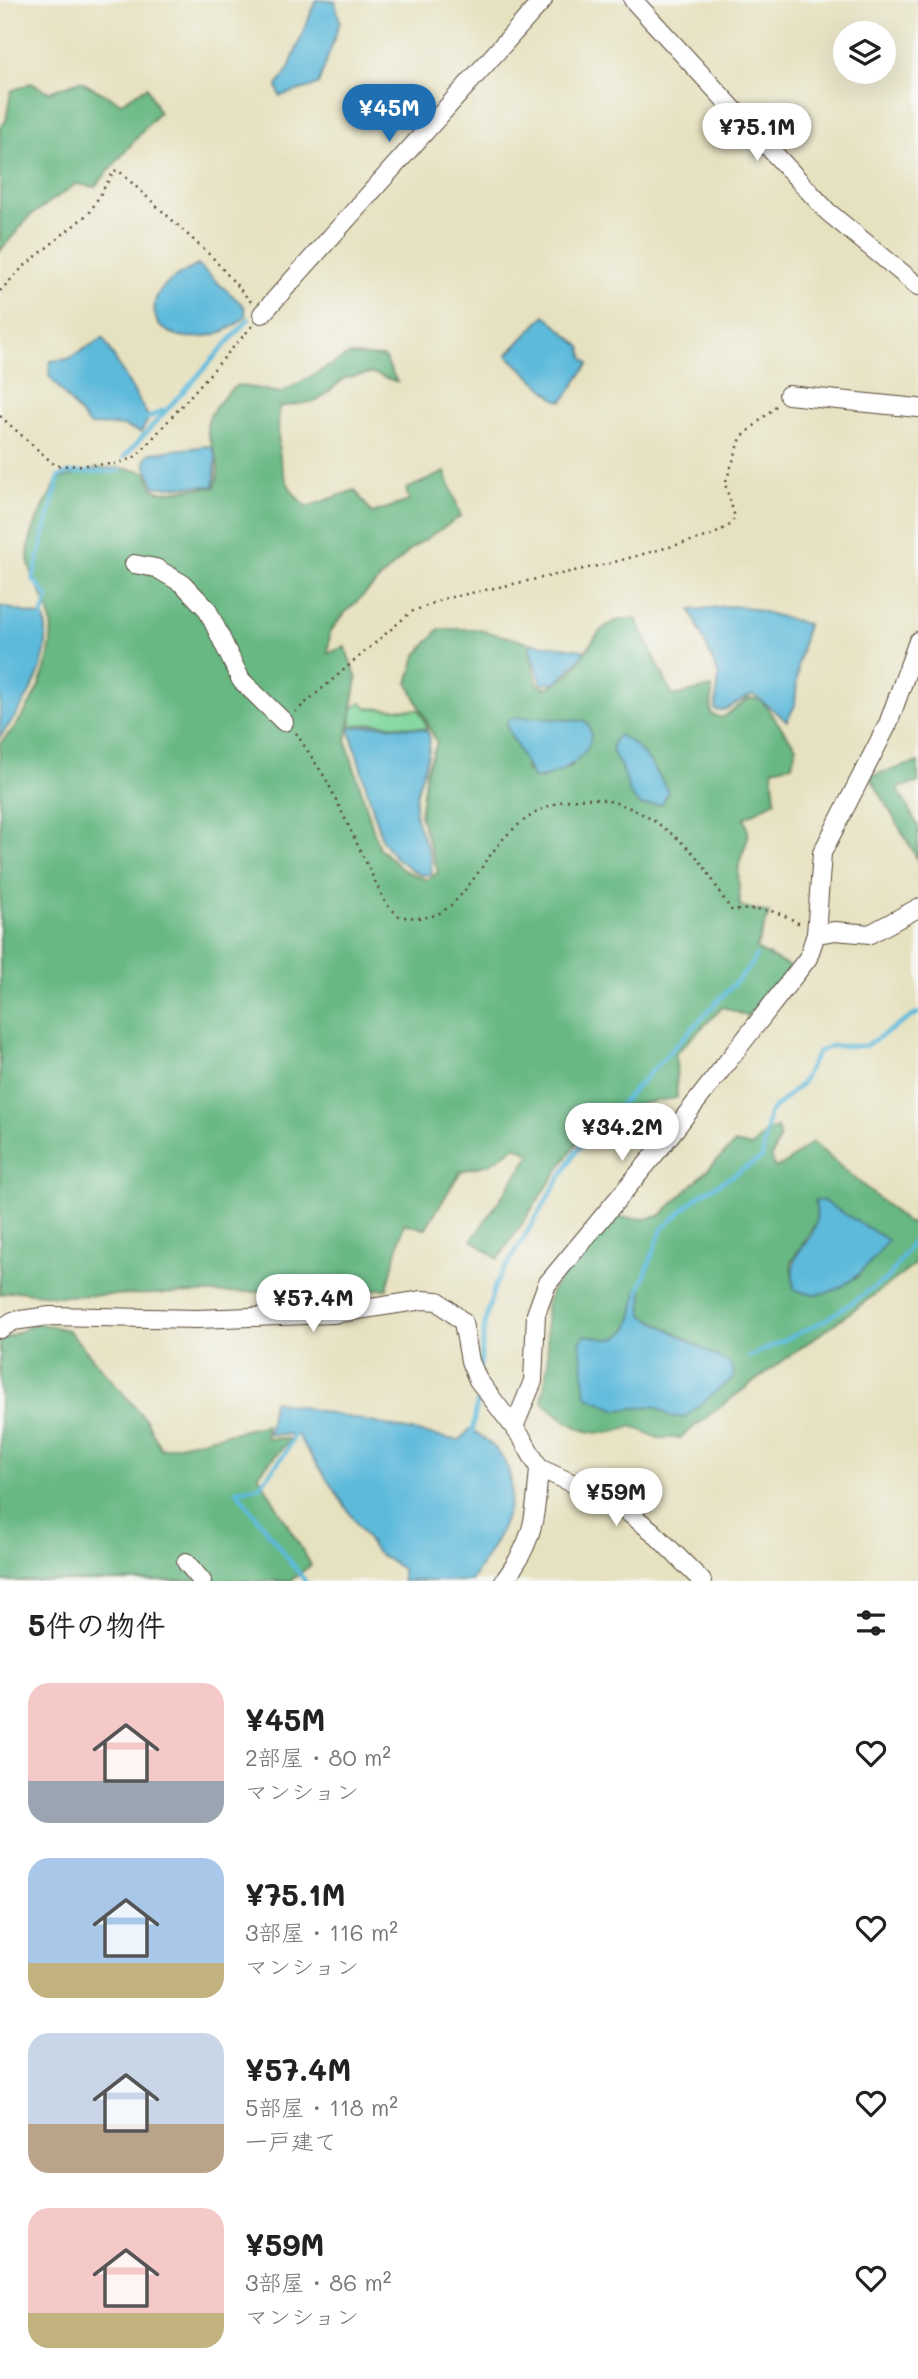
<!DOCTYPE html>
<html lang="ja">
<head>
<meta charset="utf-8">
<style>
  :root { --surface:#fff; --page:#f6f6f6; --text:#222; --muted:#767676; --accent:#1f6fb2 }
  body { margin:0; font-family:Mali,"Klee One",sans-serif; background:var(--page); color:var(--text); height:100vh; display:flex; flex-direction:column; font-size:26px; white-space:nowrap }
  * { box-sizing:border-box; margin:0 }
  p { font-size:23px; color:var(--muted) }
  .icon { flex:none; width:38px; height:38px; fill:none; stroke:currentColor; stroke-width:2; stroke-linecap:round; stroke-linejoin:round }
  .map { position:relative; height:1581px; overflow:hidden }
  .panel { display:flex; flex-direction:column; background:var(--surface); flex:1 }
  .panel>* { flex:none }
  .buttons { position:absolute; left:833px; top:21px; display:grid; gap:14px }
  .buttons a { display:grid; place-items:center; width:63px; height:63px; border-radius:50%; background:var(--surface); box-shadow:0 7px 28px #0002; font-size:35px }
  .price { position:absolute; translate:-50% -60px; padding:0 16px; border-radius:24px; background:#fff; color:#222; font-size:23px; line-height:46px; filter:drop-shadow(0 2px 4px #0008) }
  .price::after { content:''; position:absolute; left:50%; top:42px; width:21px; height:16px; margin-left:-10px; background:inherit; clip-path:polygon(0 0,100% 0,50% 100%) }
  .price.selected { background:var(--accent); color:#fff }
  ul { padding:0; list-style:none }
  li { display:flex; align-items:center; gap:21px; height:175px; padding:0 28px }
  li span { display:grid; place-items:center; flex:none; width:196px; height:140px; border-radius:21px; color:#555 }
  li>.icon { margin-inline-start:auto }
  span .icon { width:84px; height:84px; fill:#fffc; stroke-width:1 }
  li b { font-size:30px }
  h2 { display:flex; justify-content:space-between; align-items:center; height:84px; padding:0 28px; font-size:30px }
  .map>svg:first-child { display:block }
  .green { fill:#7fd79c; stroke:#5d805d; stroke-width:2 }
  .forest { fill:#67b884; stroke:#517151; stroke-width:2; fill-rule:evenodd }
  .water { fill:#5dbadb; stroke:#4c727c; stroke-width:2 }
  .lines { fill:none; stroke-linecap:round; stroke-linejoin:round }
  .stream { stroke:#5dbadb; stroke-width:4.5 }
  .minor-casing { stroke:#554536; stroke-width:20 }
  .path { stroke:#554536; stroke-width:2.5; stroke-dasharray:2 5; stroke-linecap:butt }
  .minor { stroke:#fff; stroke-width:18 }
</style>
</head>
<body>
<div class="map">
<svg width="918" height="1581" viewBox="0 0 918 1581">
  <rect width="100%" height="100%" fill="#f6f6f2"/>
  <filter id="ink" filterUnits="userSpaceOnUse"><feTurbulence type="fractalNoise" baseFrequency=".0143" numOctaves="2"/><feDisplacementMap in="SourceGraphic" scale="14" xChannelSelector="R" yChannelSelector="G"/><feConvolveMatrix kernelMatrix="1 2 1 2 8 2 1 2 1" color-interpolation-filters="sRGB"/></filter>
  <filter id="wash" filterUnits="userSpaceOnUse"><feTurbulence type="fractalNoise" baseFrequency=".00686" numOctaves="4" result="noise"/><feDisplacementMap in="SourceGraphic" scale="28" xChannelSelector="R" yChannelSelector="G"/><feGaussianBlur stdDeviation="1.57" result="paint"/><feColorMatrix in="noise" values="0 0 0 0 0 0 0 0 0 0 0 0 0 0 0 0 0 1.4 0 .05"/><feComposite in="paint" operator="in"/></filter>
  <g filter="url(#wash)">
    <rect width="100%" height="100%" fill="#e6e1bf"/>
    <path class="green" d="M 361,702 L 367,708 L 419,710 L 428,729 L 374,723 L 350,726 L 353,708 Z"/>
    <g class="forest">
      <path d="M 80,81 L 121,103 L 147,87 L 159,112 L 95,187 L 76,184 L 30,216 L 0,251 L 0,127 L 6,121 L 11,91 L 31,83 L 49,92 Z"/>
      <path d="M 349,355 L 384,357 L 397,382 L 372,373 L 345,378 L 317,401 L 279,407 C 277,443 276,483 307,507 L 355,490 L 372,513 L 409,501 L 406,489 L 445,472 L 461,516 L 412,548 L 344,614 L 330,632 L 328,653 L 345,647 L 357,679 L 346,741 L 379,848 L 403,870 L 427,880 L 438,872 L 420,815 L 426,771 L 437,743 L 408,683 L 416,656 L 439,629 L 475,629 L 528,642 L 537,683 L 544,688 C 583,679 586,632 614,622 C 620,619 629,619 636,619 L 673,696 L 712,687 L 711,714 L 722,718 L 748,699 L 760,699 L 796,747 L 792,765 L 772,769 L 775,801 L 744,818 C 753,837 745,843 740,861 C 736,874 740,892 740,906 L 769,913 L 756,949 L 792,968 L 747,1016 L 723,1007 L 676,1053 L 677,1098 L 631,1105 L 639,1145 L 612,1118 L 586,1129 L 498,1259 L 472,1240 L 531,1154 L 516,1146 L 490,1164 L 461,1171 L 425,1229 L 404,1223 L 387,1289 L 57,1296 L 17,1291 L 0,1294 L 0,743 C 30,715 58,658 50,616 C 46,597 28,575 28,555 C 29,530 46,502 58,480 C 92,468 110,464 146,472 L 153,489 L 160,492 L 215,487 C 229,446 189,438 218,404 C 224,397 229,389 238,385 L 281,393 ZM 519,717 L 585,721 L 572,766 L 541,779 L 527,772 L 524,755 L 508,720 Z"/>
      <path d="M 918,762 L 918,783 L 897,788 L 918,826 L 918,860 L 870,776 Z"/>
      <path d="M 777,1128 L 780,1136 L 771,1158 L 775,1168 L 785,1164 L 812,1142 L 906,1222 L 918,1225 L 918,1255 L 913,1266 C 836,1325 755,1377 680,1438 L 658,1438 L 632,1426 C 592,1443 572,1428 542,1401 L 548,1364 L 546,1306 L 552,1290 L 609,1216 L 645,1219 L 660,1216 L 735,1143 L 752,1147 L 766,1131 ZM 816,1201 L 823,1201 L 887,1240 L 855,1279 L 794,1289 L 791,1262 L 816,1223 ZM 637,1288 L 643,1315 L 730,1364 L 672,1417 L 655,1406 L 617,1410 L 584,1389 L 585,1361 L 580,1343 L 585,1336 C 593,1335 600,1339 608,1339 C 633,1340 635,1306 637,1288 Z"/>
      <path d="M 36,1323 L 68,1330 L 146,1420 L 161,1449 L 266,1425 L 266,1438 L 291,1439 L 258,1474 L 311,1565 L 290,1581 L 0,1581 L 0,1341 Z"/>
    </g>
    <g class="water">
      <path d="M 316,0 L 335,1 L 340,22 L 318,85 L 280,96 L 277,86 L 289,68 Z"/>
      <path d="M 198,265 L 244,306 L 246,316 C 224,338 182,347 158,324 C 144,291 173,278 198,265 Z"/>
      <path d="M 545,315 L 581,347 L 584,359 L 589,363 L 563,401 L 555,399 L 507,355 Z"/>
      <path d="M 103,338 L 149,418 L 141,432 L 123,426 L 89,425 L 49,376 L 50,361 L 68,359 Z"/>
      <path d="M 207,446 L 212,447 L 216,457 L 214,486 L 155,487 L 145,464 L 146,457 L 151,453 Z"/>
      <path d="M 0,606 L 44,617 C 55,661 25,704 0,737 Z"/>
      <path d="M 729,606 L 746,607 L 807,624 L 798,666 L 795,705 L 787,721 L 754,695 C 740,697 728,714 715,710 L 719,676 L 691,610 Z"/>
      <path d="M 531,643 L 584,650 L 583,655 L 558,682 L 542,684 L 530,650 Z"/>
      <path d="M 519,717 L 585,721 C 608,747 557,780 533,778 L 507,727 L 508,720 Z"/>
      <path d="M 376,725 L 422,729 L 428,732 C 436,751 413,787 415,811 C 417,834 435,851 431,874 L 422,875 L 412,870 L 394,856 L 382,840 L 349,728 Z"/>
      <path d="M 619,735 C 640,744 658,772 668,792 L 662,804 L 642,806 C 623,792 631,786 622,769 C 616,756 605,747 619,735 Z"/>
      <path d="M 815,1200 L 823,1201 L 888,1240 C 866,1270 833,1308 794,1289 C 788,1244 807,1254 816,1223 C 817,1217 816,1207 815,1200 Z"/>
      <path d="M 637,1288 L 642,1288 L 643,1315 L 730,1364 L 734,1372 L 733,1378 L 685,1417 L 672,1417 L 654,1406 L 617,1410 L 586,1396 L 580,1343 L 584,1336 C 593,1335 598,1338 606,1339 C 633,1341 635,1306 637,1288 Z"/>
      <path d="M 273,1401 L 459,1441 L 470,1429 C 542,1470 505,1529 471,1581 L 402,1581 L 402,1569 L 376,1552 L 297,1435 L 268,1434 Z"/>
    </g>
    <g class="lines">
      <g class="stream">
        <path d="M 552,2 L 554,0"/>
        <path d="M 146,419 L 163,410"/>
        <path d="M 124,457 L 249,319"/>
        <path d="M 41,621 L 48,597 L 33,579 L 59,477 L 68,473 L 120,471"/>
        <path d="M 639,1291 L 662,1229 L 700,1195 L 762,1158 L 769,1113 L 801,1084 L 818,1052 L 831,1046 L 865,1046 L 918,1013"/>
        <path d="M 749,1357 L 824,1321 L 889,1277 L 918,1233"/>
        <path d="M 480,1367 L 485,1322 L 495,1285 L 577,1150 L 750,967 L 756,956"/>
        <path d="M 296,1431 L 286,1452 L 259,1487 L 236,1490 L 305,1581"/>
        <path d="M 472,1434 L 477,1403"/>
      </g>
    </g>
  </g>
  <g filter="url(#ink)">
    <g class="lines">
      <g class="minor-casing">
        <g id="minor">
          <path d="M 633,0 L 828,212 L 918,286"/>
          <path d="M 262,314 L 543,0"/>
          <path d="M 788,395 L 918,408"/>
          <path d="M 134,564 L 156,568 L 183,584 L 207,609 L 241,680 L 284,722"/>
          <path d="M 816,934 L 835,931 L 870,934 L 918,908"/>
          <path d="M 0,1329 L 13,1321 L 50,1316 L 197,1319 L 332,1314 L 423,1300 L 438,1301 L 463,1322 L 470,1361 L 478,1380 L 522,1438 L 539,1468 L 616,1503 L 652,1531 L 702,1581"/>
          <path d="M 514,1427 L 533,1381 L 536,1314 L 547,1284 L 665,1142 L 808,958 L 816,934 L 822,853 L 888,724 L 918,641"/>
          <path d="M 186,1562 L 202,1581"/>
          <path d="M 504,1581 C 535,1539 535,1518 539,1468"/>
        </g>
      </g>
      <g class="path">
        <path d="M 0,291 L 22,268 L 90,212 L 114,171 L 118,170 L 213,258 L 252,303"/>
        <path d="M 0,416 L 56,466 L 116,464 L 137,456 L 254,324"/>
        <path d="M 295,712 L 411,612 L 443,599 L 607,564 L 713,535 L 730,525 L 735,517 L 725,484 L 741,438 L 777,405"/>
        <path d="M 296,733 L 326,779 L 386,904 L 400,917 C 410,917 422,919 432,916 C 461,909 485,856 507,835 C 571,773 636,797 693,853 C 708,869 719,893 732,911 C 760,907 777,909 801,925"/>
      </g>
      <use href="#minor" class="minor"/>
    </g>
  </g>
</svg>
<div class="buttons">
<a><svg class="icon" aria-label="layers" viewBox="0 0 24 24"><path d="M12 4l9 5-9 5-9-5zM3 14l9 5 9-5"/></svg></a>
</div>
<b class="price selected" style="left:389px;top:144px">¥45M</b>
<b class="price" style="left:757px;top:163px">¥75.1M</b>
<b class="price" style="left:622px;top:1163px">¥34.2M</b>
<b class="price" style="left:313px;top:1334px">¥57.4M</b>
<b class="price" style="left:616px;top:1528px">¥59M</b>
</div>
<section class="panel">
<h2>5件の物件<svg class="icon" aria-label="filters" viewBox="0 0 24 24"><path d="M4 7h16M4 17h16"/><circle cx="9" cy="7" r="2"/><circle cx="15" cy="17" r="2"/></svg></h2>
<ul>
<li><span style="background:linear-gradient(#f6c9c9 70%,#9aa5b1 0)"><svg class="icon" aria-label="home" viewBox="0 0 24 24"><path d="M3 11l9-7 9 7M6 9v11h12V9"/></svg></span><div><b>¥45M</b><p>2部屋 · 80 m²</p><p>マンション</p></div><svg class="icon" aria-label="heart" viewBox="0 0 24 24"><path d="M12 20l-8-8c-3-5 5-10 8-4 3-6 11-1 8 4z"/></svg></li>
<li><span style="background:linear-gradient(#a9c7e8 75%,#c2b280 0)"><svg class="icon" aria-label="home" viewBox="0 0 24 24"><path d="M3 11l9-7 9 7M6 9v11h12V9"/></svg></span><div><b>¥75.1M</b><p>3部屋 · 116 m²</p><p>マンション</p></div><svg class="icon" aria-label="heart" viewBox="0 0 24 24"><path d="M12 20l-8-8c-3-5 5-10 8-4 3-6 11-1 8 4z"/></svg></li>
<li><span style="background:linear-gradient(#c9d6e8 65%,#b9a48a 0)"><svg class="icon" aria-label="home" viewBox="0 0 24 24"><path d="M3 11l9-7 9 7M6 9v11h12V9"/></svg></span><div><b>¥57.4M</b><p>5部屋 · 118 m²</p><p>一戸建て</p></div><svg class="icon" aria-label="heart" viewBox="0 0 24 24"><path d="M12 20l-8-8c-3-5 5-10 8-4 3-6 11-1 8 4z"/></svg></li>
<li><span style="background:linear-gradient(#f6c9c9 75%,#c2b280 0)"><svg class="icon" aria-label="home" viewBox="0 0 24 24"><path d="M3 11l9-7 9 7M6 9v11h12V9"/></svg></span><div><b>¥59M</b><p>3部屋 · 86 m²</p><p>マンション</p></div><svg class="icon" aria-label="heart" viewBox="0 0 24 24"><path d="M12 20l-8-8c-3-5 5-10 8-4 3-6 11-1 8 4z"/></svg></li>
</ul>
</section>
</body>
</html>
